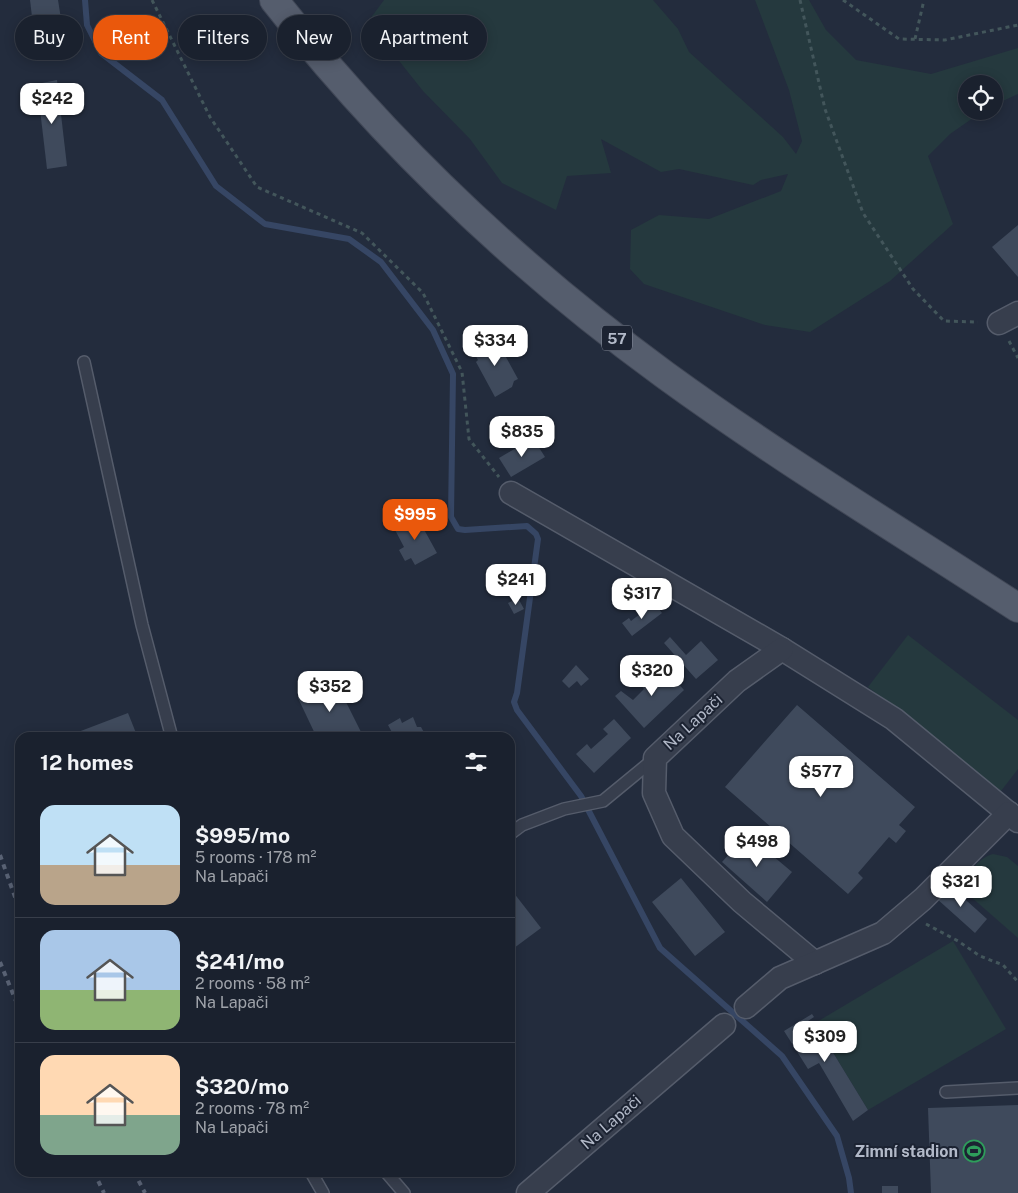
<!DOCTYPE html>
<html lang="en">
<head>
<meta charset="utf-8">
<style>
  :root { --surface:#1a212e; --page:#272e3a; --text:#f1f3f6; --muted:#9fa3aa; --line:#383e4a; --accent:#ea580c }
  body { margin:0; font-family:"Public Sans",sans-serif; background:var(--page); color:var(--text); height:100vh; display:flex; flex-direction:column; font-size:19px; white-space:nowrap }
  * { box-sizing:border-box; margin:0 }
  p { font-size:16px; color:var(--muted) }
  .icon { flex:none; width:28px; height:28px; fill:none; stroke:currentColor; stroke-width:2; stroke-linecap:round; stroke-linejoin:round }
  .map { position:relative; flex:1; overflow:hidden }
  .side { position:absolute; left:15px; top:732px; width:500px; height:445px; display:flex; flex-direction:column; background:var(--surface); border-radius:15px; box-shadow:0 2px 12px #0003,0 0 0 1px var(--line) }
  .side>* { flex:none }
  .guide { position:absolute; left:15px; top:15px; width:500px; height:45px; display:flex; gap:10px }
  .buttons { position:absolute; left:958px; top:75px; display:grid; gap:10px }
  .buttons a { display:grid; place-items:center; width:45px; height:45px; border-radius:50%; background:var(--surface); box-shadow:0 2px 12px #0003,0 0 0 1px var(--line); font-size:25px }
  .price { position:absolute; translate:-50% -42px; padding:0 11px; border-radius:10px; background:#fff; color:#222; font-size:16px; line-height:32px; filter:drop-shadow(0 1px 2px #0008) }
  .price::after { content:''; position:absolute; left:50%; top:30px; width:15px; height:11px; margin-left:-8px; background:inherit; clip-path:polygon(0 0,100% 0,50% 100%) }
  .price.selected { background:var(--accent); color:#fff }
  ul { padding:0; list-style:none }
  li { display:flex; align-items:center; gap:15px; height:125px; padding:0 25px }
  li+li { border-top:1px solid var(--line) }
  li span { display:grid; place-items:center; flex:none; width:140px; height:100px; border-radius:15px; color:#555 }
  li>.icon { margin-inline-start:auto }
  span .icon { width:60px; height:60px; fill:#fffc; stroke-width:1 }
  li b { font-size:21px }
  h2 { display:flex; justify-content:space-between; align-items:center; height:60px; padding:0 25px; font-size:21px }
  .tag { padding:0 18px; border-radius:22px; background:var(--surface); box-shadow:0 2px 12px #0003,0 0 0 1px var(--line); font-size:18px; line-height:45px }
  .tag.selected { background:var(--accent); color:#fff }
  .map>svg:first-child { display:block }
  .green { fill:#25393e }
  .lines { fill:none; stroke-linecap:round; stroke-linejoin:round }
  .stream { stroke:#364664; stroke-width:6 }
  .building { fill:#3f4a5c }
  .service-casing { stroke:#555c6b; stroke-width:14 }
  .minor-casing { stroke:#555c6b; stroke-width:25 }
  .primary-casing { stroke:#404756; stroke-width:30 }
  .path { stroke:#43565b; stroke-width:3; stroke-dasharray:4 4; stroke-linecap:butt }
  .service { stroke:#373e4d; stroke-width:11 }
  .minor { stroke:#373e4d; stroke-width:22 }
  .primary { stroke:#555d6d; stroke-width:28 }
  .rail { stroke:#596274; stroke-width:4; stroke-dasharray:5 5; stroke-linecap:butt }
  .labels { text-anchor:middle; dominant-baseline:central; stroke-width:4; stroke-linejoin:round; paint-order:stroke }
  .shield { fill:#1c2332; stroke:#858c9b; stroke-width:1 }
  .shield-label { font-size:15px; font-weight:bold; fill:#b2b9c8 }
  .street-label { font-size:16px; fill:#b2b9c8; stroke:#1c2332 }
  .poi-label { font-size:16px; font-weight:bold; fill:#b2b9c8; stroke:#1c2332; text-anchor:end }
</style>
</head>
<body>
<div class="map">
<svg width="1018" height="1193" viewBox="0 0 1018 1193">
  <rect width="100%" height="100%" fill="#232c3d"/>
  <g class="green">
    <path d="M 384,0 L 653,0 L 678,29 L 689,52 L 783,137 L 796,154 L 802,141 L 789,90 L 755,0 L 809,0 L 826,30 L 856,60 L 931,74 L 1018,48 L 1018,94 L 994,105 L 994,84 L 966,84 L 966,111 L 983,111 L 950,134 L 928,156 L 953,224 L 890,281 L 810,332 L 765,325 L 644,284 L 630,269 L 631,230 L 659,215 L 709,219 L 781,191 L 788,174 L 761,180 L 753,185 L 679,169 L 661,172 L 601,139 L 611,173 L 567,176 L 556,210 L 502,183 L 470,139 L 423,91 L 396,57 L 370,19 Z"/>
    <path d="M 908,635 L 1018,720 L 1018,769 L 1001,791 L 868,687 Z"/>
    <path d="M 993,854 L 1007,857 L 1018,866 L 1018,938 L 970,896 C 964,878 975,859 993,854 Z"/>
    <path d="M 953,941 L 1006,1029 L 868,1110 L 815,1023 Z"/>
  </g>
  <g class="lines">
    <path class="stream" d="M 85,0 L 87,25 L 101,53 L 162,100 L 216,186 L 265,224 L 349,239 L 381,262 L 433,330 L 453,374 L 451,517 L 458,529 L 465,530 L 527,526 L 536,534 L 538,539 L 517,693 L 514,702 L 517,710 L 581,796 L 660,948 L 782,1056 L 837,1136 L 849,1178 L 851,1193"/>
  </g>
  <g class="building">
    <path d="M 30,0 L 58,0 L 64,38 L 35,42 Z"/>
    <path d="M 57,80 L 67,166 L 47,169 L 37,84 Z"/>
    <path d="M 1018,225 L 1018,277 L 992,247 Z"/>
    <path d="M 495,337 L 518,379 L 514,381 L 512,387 L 495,397 L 476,362 L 478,360 L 472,349 Z"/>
    <path d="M 533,438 L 545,457 L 511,477 L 499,458 Z"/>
    <path d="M 416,515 L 437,553 L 415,565 L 411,558 L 405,561 L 399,550 L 404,547 L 394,528 Z"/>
    <path d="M 518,598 L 524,609 L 514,614 L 508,603 Z"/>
    <path d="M 654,603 L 662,613 L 632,636 L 622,623 L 629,618 L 631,621 Z"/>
    <path d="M 670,637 L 686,655 L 701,641 L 718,660 L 696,679 L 664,643 Z"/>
    <path d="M 576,665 L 589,679 L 581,686 L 577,681 L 569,688 L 562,681 Z"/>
    <path d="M 665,669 L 684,690 L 644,728 L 615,696 L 621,691 L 633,700 L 644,689 L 641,685 L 655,671 L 659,675 Z"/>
    <path d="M 335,680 L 362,734 L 355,738 L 317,738 L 298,698 Z"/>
    <path d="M 797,705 L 915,807 L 899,825 L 906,831 L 896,843 L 889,837 L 858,873 L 863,878 L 848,894 L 725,787 Z"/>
    <path d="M 128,713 L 138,738 L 65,738 L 65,737 Z"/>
    <path d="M 413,717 L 417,727 L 421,727 L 426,736 L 395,738 L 388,725 L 400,718 L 402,723 Z"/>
    <path d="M 614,719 L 631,738 L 594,773 L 576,754 L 587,744 L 591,749 L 608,734 L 603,729 Z"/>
    <path d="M 747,834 L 792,872 L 767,902 L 722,862 Z"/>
    <path d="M 681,878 L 725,932 L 695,956 L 652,902 Z"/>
    <path d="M 948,884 L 987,919 L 975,933 L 936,898 Z"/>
    <path d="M 510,888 L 541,928 L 510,951 Z"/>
    <path d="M 812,1014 L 814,1017 L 808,1021 L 815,1023 L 868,1110 L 853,1121 L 819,1063 L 808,1069 L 784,1031 Z"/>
    <path d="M 1018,1105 L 1018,1193 L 931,1193 L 928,1108 Z"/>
    <rect x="882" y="1186" width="16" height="7"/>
  </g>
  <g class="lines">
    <g class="service-casing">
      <g id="service">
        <path d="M 84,362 L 142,625 L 172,738"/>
        <path d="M 510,834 L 522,825 L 564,809 L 603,801 L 654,759"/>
        <path d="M 946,1092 L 1018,1088"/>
        <path d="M 311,1172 L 323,1193"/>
        <path d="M 386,1172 L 404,1193"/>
      </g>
    </g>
    <g class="minor-casing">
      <g id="minor">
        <path d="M 999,323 L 1018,313"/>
        <path d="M 511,493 L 782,649 L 894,719 L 1018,821"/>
        <path d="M 782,649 L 737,681 L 655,758 L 654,793 L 673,836 L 742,902 L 815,963"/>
        <path d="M 746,1007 L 780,978 L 883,933 L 923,899 L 1009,813"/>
        <path d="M 528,1193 L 724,1025"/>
      </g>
    </g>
    <g class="primary-casing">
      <path id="primary" d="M 274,0 C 385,142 520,269 665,375 C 779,458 900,531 1018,608"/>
    </g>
    <g class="path">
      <path d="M 152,0 L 210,117 L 257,187 L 362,233 L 423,293 L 462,372 L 469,439 L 499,477"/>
      <path d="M 800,0 L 825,109 L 863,213 L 913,289 L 944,321 L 978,322"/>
      <path d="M 843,0 L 899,39 L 945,40 L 1018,25"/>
      <path d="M 915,39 L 924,0"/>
      <path d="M 1009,341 L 1018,358"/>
      <path d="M 926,924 L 958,941 L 980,956 L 1003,965 L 1018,982"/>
    </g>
    <use href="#service" class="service"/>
    <use href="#minor" class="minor"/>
    <use href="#primary" class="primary"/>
    <g class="rail">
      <path d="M 0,855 L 20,911"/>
      <path d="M 0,962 L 20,1011"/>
      <path d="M 94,1172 L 104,1193"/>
      <path d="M 134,1172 L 145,1193"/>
    </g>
  </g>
  <defs>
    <g id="stadium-ring" transform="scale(1.125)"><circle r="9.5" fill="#1c2332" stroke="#2e9e5b" stroke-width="1.5"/><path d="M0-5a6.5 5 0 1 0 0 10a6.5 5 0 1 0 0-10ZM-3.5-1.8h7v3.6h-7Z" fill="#2e9e5b"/></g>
  </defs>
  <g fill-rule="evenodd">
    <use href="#stadium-ring" x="974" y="1151"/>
  </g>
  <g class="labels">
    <rect class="shield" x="602" y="325.5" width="30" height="25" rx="4"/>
    <g class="shield-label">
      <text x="617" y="338">57</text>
    </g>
    <g class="street-label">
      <text transform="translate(693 722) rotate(-43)">Na Lapači</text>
      <text transform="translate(611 1122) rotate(-41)">Na Lapači</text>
    </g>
    <g class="poi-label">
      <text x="958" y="1151">Zimní stadion</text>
    </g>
  </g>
</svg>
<div class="buttons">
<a><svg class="icon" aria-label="locate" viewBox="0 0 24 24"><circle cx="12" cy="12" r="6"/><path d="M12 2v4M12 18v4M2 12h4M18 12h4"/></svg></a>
</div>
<b class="price" style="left:52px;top:125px">$242</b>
<b class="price" style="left:495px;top:367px">$334</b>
<b class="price" style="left:522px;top:458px">$835</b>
<b class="price selected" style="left:415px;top:541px">$995</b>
<b class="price" style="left:516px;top:606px">$241</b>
<b class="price" style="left:642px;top:620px">$317</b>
<b class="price" style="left:652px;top:697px">$320</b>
<b class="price" style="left:330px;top:713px">$352</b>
<b class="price" style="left:821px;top:798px">$577</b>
<b class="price" style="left:757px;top:868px">$498</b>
<b class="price" style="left:961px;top:908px">$321</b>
<b class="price" style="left:825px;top:1063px">$309</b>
<div class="guide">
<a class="tag">Buy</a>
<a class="tag selected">Rent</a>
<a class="tag">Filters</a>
<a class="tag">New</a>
<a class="tag">Apartment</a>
</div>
<section class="side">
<h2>12 homes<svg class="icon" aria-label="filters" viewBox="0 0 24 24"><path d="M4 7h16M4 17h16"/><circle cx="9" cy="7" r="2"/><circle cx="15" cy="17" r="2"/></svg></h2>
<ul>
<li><span style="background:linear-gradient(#bfe0f5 60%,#b9a48a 0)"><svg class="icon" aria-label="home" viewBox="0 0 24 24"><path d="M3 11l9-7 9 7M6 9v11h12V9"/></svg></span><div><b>$995/mo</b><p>5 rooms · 178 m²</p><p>Na Lapači</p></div></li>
<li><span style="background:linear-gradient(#a9c7e8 60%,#8fb573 0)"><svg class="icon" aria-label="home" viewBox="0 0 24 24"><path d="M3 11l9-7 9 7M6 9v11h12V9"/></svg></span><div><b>$241/mo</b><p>2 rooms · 58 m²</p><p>Na Lapači</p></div></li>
<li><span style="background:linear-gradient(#ffd9b3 60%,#7fa58c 0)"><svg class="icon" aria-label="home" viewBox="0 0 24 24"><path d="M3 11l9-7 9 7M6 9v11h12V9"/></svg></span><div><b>$320/mo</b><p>2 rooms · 78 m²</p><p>Na Lapači</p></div></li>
</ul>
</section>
</div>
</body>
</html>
